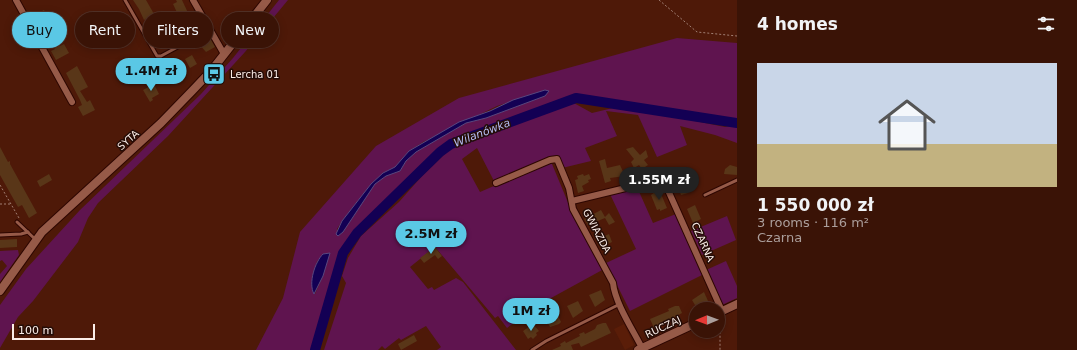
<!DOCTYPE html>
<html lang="en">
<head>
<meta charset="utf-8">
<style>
  :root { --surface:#3a1306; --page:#452014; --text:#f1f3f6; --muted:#ab9e9b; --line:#543228; --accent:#5ac8e5 }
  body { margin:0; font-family:"DejaVu Sans",sans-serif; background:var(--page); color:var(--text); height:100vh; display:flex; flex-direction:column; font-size:15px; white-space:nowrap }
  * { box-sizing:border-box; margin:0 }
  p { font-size:13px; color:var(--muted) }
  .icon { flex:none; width:22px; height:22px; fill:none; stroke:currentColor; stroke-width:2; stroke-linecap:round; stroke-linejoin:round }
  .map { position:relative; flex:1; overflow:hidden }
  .side { display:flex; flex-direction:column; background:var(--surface); width:340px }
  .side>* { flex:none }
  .guide { position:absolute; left:12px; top:12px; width:380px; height:36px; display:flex; gap:8px }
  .needle { width:26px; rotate:269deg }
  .controls { position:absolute; left:689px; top:302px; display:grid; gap:8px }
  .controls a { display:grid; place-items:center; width:36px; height:36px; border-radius:50%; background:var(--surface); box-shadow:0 2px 10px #0003,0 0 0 1px var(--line); font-size:20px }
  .scale { position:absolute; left:12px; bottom:10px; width:83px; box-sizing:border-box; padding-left:4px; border:2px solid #fbede8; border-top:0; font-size:11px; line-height:14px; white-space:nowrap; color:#fbede8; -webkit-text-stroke:3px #250d07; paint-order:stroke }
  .price { position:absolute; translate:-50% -34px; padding:0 9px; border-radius:14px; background:var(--accent); color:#111; font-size:13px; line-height:26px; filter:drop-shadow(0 1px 2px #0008) }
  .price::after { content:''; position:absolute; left:50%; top:24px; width:12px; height:9px; margin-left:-6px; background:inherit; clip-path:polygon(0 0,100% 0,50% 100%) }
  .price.selected { background:#222; color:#fff }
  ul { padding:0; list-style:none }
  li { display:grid; align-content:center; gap:8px; height:212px; padding:0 20px }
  li span { display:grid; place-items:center; height:124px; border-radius:0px; color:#555 }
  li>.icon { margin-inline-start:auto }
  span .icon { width:72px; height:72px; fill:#fffc; stroke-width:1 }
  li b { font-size:17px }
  h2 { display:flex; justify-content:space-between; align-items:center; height:48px; padding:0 20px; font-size:17px }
  .pill { padding:0 14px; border-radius:18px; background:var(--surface); box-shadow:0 2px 10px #0003,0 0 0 1px var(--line); font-size:14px; line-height:36px }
  .pill.selected { background:var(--accent); color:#111 }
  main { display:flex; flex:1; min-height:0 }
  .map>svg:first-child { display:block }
  .built { fill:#5a1d08 }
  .green { fill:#5f144f; fill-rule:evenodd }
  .water { fill:#130054; stroke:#594780 }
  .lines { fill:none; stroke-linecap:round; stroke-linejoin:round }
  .river { stroke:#130054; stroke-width:10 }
  .building { fill:#593618 }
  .service-casing { stroke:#2d0600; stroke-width:5 }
  .minor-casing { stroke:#2d0600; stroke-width:8 }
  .tertiary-casing { stroke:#2d0600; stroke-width:10 }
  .path { stroke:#a17f73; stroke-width:1; stroke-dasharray:2 2; stroke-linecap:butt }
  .service { stroke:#965a48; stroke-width:3 }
  .minor { stroke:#965a48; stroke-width:6 }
  .tertiary { stroke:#965a48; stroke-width:8 }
  .labels { text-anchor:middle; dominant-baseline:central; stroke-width:3; stroke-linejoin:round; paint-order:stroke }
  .poi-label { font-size:10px; fill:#fbede8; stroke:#250d07; text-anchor:start }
  .street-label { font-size:10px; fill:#fbede8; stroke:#250d07 }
  .water-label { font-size:11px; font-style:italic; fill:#b5bdf5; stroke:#250d07 }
</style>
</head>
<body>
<main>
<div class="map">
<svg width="737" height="350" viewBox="0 0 737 350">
  <rect width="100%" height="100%" fill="#4e1908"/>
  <path class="built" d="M 624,324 L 634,345 L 625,350 L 614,329 Z"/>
  <g class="green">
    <path d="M 279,0 L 288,0 L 245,52 L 168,136 L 98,203 L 88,218 L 78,242 L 33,301 L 18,317 L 0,348 L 0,305 L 26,269 L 80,210 L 201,94 L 233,58 Z"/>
    <path d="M 677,38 L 737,43 L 737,121 L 686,112 L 685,119 L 725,127 L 737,125 L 737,143 L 715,135 L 680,126 L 687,145 L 657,157 L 638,115 L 606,111 L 617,136 L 585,148 L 591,161 L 562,168 L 557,157 L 494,181 L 477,148 L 462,159 L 480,192 L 547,163 L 552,164 L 569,205 L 604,269 L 531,309 L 507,328 L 498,316 L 495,318 L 435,247 L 410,267 L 428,289 L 432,287 L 434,290 L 456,278 L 463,282 L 516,350 L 437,350 L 441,347 L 426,326 L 401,340 L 399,338 L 385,349 L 382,346 L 378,350 L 324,350 L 346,283 L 342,276 L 348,258 L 361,236 L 399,202 L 422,176 L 452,147 L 572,102 L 592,113 L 617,107 L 643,111 L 644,106 L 575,96 L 556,101 L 449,141 L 356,231 L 340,256 L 312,350 L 256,350 L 283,298 L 300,232 L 376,146 L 459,98 ZM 545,90 L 545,96 L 486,118 L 466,123 L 416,152 L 406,161 L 400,171 L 386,176 L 375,184 L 343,232 L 338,236 L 337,229 L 342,221 L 371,184 L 383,173 L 395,167 L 409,151 L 423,142 L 497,106 ZM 329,254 L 323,276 L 315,294 L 312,287 L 317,261 Z"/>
    <path d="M 637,187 L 653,223 L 676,214 L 704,274 L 630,311 L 606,263 L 636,249 L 610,194 Z"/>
    <path d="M 727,216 L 736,240 L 702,255 L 691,231 Z"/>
    <path d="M 18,250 L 19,255 L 0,282 L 0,274 L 7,266 L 2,260 L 0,261 L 0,251 Z"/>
    <path d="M 726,261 L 737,286 L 737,298 L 722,305 L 706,270 Z"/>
  </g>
  <g class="water">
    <path d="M 545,90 L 549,91 L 545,96 L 486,118 L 466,123 L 416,152 L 406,161 L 400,171 L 386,176 L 375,184 L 343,232 L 338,236 L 336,234 L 342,221 L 371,184 L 383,173 L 395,167 L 409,151 L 459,122 L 490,111 L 513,100 Z"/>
    <path d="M 330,253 L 323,276 L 314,294 C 308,283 315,262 323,254 Z"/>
  </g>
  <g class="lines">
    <path class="river" d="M 315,350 L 343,253 L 357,233 L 440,152 L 451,144 L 576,98 L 737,123"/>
  </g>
  <g class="building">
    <path d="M 133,0 L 146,0 L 154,14 L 152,15 L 156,23 L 158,22 L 170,44 L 169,46 L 160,49 L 153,34 L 148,28 L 151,26 L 147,18 L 144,20 L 139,9 Z"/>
    <path d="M 176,0 L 182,0 L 189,15 L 180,19 L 173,4 L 177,2 Z"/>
    <path d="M 44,10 L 55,30 L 43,36 L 32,16 Z"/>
    <path d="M 209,36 L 215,47 L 206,52 L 198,43 Z"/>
    <path d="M 57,42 L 60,46 L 64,44 L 69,53 L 56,60 L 51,51 L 55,49 L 52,45 Z"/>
    <path d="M 192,55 L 197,64 L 190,68 L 185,59 Z"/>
    <path d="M 166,62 L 170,69 L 175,66 L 179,74 L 176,75 L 178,78 L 171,81 L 161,65 Z"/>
    <path d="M 77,66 L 88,87 L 80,91 L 87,102 L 90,100 L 95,110 L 83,116 L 78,107 L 82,105 L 80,100 L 66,73 Z"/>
    <path d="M 154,84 L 159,94 L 152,98 L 153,100 L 150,102 L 143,90 Z"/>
    <path d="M 0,147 L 8,162 L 10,161 L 10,164 L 37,213 L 29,218 L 22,205 L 18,207 L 0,175 Z"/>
    <path d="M 633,147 L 640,155 L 646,150 L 648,157 L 644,160 L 648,165 L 642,169 L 639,165 L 634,168 L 631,162 L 634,159 L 626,149 Z"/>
    <path d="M 605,159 L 607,168 L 620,165 L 625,176 L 610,178 L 611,181 L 605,183 L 599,161 Z"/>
    <path d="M 730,165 L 737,167 L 737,175 L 724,174 L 725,169 Z"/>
    <path d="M 689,171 L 693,180 L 684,184 L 688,193 L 681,195 L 676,180 L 684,176 L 683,174 Z"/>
    <path d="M 49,174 L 52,180 L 40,187 L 37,181 Z"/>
    <path d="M 583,174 L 584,176 L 589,174 L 591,179 L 588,180 L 589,182 L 582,186 L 584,191 L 578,193 L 575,180 L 578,179 L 577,176 Z"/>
    <path d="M 659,189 L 667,208 L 660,211 L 660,209 L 657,210 L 651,195 Z"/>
    <path d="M 695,205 L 701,219 L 693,223 L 687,209 Z"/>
    <path d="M 601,210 L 605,217 L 609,213 L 615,222 L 609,225 L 605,218 L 588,225 L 584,219 Z"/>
    <path d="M 609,234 L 612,242 L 602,247 L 598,239 Z"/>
    <path d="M 17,239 L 17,247 L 0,248 L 0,240 Z"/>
    <path d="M 435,247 L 442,256 L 438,259 L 435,255 L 424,263 L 420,258 Z"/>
    <path d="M 601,290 L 605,300 L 595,307 L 589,295 Z"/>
    <path d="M 704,292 L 708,301 L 695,305 L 692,300 Z"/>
    <path d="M 578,301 L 583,311 L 573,318 L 567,306 Z"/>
    <path d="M 675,306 L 679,306 L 682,313 L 654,328 L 650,319 L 669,311 L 668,309 Z"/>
    <path d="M 556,312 L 561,322 L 559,324 L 550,327 L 545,317 Z"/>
    <path d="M 603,323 L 606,323 L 611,333 L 581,347 L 579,343 L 571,345 L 573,350 L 552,350 L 561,346 L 560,344 L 565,341 L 566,343 L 580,336 L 579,334 L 584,332 L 585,334 L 595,329 L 597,325 Z"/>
    <path d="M 533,324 L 539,331 L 536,333 L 537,335 L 533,339 L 531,337 L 528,339 L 523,331 Z"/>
    <path d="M 414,335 L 417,341 L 401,350 L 398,344 Z"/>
  </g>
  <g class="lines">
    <g class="service-casing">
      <g id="service">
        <path d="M 125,0 L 157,56 L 161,56 L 209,30"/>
        <path d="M 705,195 L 737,180"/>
        <path d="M 17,222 L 36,240"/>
        <path d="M 0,235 L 21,234 L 28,232"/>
        <path d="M 532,350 L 546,341 L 620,304"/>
      </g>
    </g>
    <g class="minor-casing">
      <g id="minor">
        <path d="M 16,0 L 72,102"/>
        <path d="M 193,0 L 224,54"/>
        <path d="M 496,183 L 550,160 L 557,159 L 569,188 L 573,209 L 613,283 C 615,303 633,330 642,348"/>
        <path d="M 572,201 L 663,179 L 722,311"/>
      </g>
    </g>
    <g class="tertiary-casing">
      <g id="tertiary">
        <path d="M 0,291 L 42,232 L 161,123 L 193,90 L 211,71 L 267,0"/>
        <path d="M 718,313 L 737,304"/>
        <path d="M 638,350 L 696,323"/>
      </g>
    </g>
    <g class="path">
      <path d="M 659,0 L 697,32 L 737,36"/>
      <path d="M 0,185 L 19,218"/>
      <path d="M 0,204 L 10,204"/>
      <path d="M 718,321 L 720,322 L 720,350"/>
    </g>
    <use href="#service" class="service"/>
    <use href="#minor" class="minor"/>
    <use href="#tertiary" class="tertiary"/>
  </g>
  <defs>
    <g id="bus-square" transform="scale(1.15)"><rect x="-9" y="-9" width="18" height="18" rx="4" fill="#5ac8e5" stroke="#250d07"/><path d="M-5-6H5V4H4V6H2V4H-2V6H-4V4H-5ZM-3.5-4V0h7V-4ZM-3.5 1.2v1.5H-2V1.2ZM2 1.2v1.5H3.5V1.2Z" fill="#111"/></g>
  </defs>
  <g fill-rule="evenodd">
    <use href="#bus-square" x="214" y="74"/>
  </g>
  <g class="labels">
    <g class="poi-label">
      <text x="230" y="74">Lercha 01</text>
    </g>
    <g class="street-label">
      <text transform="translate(128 140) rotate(-42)">SYTA</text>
      <text transform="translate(597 231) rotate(62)">GWIAZDA</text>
      <text transform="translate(703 242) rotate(66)">CZARNA</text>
      <text transform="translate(663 327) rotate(-25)">RUCZAJ</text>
    </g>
    <g class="water-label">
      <text transform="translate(482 133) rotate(-21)">Wilanówka</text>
    </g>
  </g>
</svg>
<div class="controls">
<a><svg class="needle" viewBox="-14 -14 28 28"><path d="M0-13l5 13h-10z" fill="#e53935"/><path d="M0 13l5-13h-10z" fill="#ab9e9b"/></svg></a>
</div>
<div class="scale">100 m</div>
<b class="price" style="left:151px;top:92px">1.4M zł</b>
<b class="price selected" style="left:659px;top:201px">1.55M zł</b>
<b class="price" style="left:431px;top:255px">2.5M zł</b>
<b class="price" style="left:531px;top:332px">1M zł</b>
<div class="guide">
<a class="pill selected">Buy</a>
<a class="pill">Rent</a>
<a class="pill">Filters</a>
<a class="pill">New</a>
</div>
</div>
<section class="side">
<h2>4 homes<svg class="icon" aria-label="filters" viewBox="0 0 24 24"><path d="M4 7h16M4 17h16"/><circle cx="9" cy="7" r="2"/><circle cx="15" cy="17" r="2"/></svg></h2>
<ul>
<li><span style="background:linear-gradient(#c9d6e8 65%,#c2b280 0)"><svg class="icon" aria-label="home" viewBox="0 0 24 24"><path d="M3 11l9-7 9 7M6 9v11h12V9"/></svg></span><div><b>1 550 000 zł</b><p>3 rooms · 116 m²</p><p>Czarna</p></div></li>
</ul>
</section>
</main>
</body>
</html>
